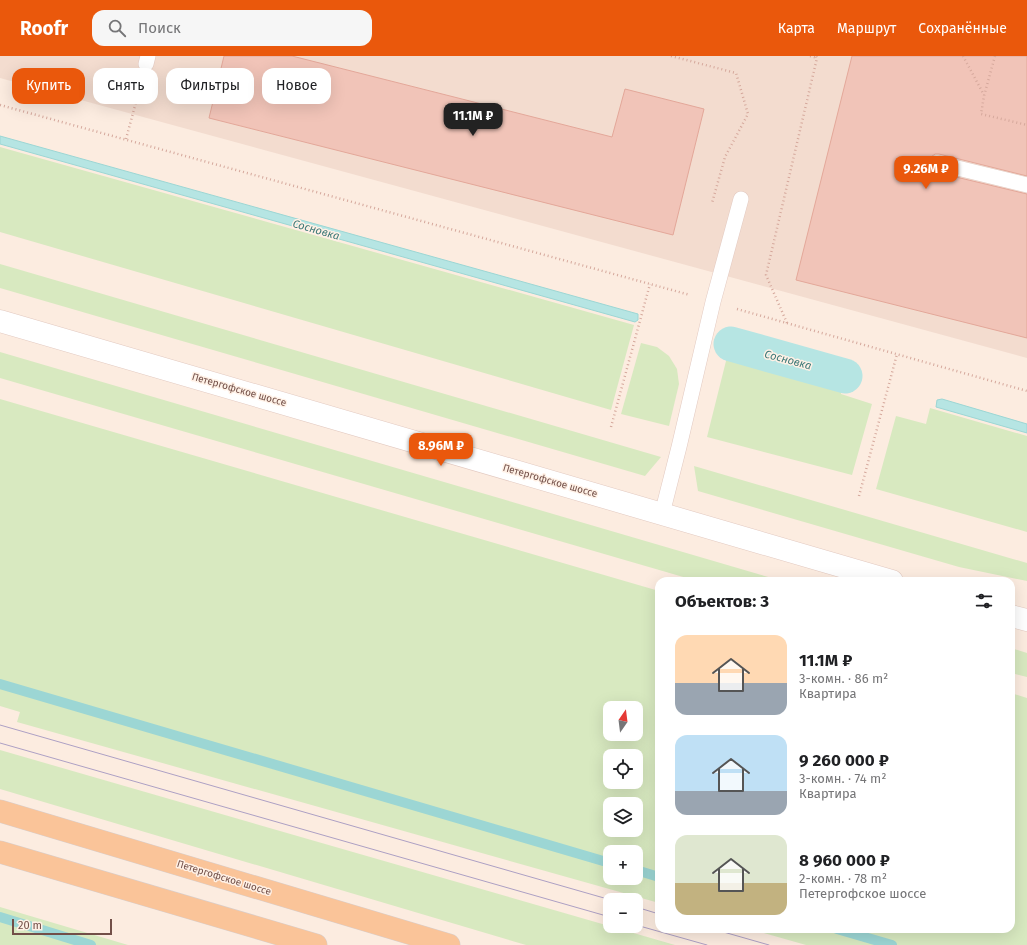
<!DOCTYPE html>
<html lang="ru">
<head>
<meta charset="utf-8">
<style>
  :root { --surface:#fff; --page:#f6f6f6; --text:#202124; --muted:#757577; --accent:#ea580c }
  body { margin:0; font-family:"Fira Sans",sans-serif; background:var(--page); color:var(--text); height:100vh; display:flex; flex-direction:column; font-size:15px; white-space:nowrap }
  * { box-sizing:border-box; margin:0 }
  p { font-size:13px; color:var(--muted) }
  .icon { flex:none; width:22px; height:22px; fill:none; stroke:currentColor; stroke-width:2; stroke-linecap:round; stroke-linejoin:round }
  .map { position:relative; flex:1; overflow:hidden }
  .details { position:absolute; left:655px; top:521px; width:360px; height:356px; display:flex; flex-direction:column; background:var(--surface); border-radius:12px; box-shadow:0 4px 16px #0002 }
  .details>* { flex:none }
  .guide { position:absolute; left:12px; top:12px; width:380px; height:36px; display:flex; gap:8px }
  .needle { width:26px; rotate:14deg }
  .tools { position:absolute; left:603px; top:645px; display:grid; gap:8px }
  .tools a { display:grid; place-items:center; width:40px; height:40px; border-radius:8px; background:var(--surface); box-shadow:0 4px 16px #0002; font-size:20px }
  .scale { position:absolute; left:12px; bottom:10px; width:100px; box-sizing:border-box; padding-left:4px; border:2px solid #724f48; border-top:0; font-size:11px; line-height:14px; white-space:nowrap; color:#724f48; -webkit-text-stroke:3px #fff1e6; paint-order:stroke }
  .price { position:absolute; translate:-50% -34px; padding:0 9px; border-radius:8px; background:var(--accent); color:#fff; font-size:13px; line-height:26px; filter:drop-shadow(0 1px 2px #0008) }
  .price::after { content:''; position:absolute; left:50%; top:24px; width:12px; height:9px; margin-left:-6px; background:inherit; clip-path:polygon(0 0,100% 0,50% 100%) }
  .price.current { background:#222; color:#fff }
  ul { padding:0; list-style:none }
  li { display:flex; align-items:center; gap:12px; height:100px; padding:0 20px }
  li span { display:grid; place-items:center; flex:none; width:112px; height:80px; border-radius:12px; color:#555 }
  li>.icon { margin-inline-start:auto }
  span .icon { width:48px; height:48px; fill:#fffc; stroke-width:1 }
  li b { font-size:17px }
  h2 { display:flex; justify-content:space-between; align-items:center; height:48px; padding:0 20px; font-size:17px }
  .pill { padding:0 14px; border-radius:12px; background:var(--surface); box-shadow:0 4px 16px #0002; font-size:14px; line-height:36px }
  .pill.current { background:var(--accent); color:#fff }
  header { display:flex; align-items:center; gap:24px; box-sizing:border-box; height:56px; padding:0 20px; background:var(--accent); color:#fff }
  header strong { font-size:19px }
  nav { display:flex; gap:22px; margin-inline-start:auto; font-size:14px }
  .search { width:280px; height:36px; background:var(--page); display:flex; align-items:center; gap:10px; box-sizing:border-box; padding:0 14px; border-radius:12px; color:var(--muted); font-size:15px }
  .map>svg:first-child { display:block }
  .residential { fill:#f3dccf }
  .green { fill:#d8e9c0; fill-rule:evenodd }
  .water { fill:#b6e5e3; stroke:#9cd6d4 }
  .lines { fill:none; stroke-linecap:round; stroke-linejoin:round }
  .stream { stroke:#9cd6d4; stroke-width:10 }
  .canal { stroke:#b6e5e3; stroke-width:35 }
  .building { fill:#f1c4b8; stroke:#e3a799 }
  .service-casing { stroke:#e2c9c0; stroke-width:16 }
  .minor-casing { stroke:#e2c9c0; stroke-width:23 }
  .primary-casing { stroke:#d8cecc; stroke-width:23 }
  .path { stroke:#d5a89c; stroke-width:2.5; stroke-dasharray:1 3; stroke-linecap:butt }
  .service { stroke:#fff; stroke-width:15 }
  .minor { stroke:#fff; stroke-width:22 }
  .primary { stroke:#fac499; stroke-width:22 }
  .tram { stroke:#ada0c4; stroke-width:1 }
  .labels { text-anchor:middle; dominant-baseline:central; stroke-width:3; stroke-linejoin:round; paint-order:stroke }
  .street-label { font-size:10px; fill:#724f48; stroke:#fff1e6 }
  .water-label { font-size:11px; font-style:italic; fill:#3c7877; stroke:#fff1e6 }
</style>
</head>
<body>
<header>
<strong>Roofr</strong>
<div class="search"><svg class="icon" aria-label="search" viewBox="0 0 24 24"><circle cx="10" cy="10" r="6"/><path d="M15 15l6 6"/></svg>Поиск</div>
<nav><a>Карта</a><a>Маршрут</a><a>Сохранённые</a></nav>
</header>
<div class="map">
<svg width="1027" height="889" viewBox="0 0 1027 889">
  <rect width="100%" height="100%" fill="#fcece0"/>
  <path class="residential" d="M 0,0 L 1027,0 L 1027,302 L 0,22 Z"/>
  <g class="green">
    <path d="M 0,91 L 634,269 L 611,354 L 0,176 Z"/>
    <path d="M 0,208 L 661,401 L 645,420 L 0,232 Z"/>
    <path d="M 641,287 L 657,291 L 669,300 L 677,313 L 679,328 L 669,370 L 621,358 Z"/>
    <path d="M 729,293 L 844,324 L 841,338 L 872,348 L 852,419 L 707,381 Z"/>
    <path d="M 0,296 L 782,525 L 697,525 L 0,322 Z"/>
    <path d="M 0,343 L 659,535 L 659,847 L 17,666 L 20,656 L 0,650 ZM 610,652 L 636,652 L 636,678 L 610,678 ZM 610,700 L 636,700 L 636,726 L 610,726 ZM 610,748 L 636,748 L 636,774 L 610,774 ZM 610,796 L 636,796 L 636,822 L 610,822 Z"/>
    <path d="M 930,352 L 1027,380 L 1027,476 L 876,433 L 896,360 L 926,368 Z"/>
    <path d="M 694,410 L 1027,507 L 1027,525 L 959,511 L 698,435 Z"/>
    <path d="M 1011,592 L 1027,597 L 1027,621 L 1011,617 Z"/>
    <path d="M 1011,637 L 1027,642 L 1027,889 L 806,889 L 750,873 L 1011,873 Z"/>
    <path d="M 0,694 L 675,889 L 526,889 L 0,733 Z"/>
    <path d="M 0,851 L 128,889 L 0,889 Z"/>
  </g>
  <g class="water">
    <path d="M 0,80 L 638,258 L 638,264 L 635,266 L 0,88 Z"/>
    <path d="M 942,343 L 1027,368 L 1027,377 L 936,351 L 937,344 Z"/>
  </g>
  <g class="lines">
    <g class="stream">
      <path d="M 0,628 L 610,807"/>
      <path d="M 636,814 L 659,821"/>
      <path d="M 0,861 L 91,889"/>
      <path d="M 837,873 L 892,889"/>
    </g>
    <path class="canal" d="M 731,288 L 845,320"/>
  </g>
  <g class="building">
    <path d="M 224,0 L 292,0 L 612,81 L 625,33 L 704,53 L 673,179 L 209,62 Z"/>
    <path d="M 852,0 L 1027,0 L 1027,120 L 939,98 L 935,98 L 931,101 L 928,105 L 928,109 L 931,113 L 935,116 L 1027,138 L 1027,282 L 796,224 Z"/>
  </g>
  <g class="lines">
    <g class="service-casing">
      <g id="service">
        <path d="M 146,8 L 148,0"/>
        <path d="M 937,107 L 1027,129"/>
        <path d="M 662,458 L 679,391 L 713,246 L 741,143"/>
      </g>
    </g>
    <g class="minor-casing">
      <g id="minor">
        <path d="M 0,265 L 892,525"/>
        <path d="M 1011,560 L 1027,564"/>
      </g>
    </g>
    <g class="primary-casing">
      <g id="primary">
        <path d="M 0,755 L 449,889"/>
        <path d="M 0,796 L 316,889"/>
      </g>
    </g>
    <g class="path">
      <path d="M 671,0 L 736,17 L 748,58 L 725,101 L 712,147"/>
      <path d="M 810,0 L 817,2"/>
      <path d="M 963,0 L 984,39"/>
      <path d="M 995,0 L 984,40 L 981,58 L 1027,69"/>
      <path d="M 0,49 L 690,239"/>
      <path d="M 126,83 L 140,31"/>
      <path d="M 737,253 L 1027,335"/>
      <path d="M 787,267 L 766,219 L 817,2 L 816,0"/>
      <path d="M 611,371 L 650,228"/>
      <path d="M 859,440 L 897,298"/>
    </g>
    <use href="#service" class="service"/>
    <use href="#minor" class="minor"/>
    <use href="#primary" class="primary"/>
    <g class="tram">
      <path d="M 0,669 L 611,844"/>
      <path d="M 0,687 L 610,861"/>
      <path d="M 636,851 L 659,858"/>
      <path d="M 636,869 L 707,889"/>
      <path d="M 713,873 L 769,889"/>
    </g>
  </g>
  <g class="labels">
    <g class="street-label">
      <text transform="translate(239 334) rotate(16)">Петергофское шоссе</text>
      <text transform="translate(550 425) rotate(16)">Петергофское шоссе</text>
      <text transform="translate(224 822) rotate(17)">Петергофское шоссе</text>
    </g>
    <g class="water-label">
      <text transform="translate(316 174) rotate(16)">Сосновка</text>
      <text transform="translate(788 304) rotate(15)">Сосновка</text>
    </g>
  </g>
</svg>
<div class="tools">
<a><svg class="needle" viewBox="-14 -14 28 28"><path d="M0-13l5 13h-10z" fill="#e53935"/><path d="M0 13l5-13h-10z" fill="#757577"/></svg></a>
<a><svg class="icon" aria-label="locate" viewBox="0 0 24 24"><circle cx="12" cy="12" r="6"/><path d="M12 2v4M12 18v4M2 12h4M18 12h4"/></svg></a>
<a><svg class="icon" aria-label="layers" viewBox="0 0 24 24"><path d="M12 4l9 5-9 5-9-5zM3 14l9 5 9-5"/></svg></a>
<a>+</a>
<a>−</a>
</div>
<div class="scale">20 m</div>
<b class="price current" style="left:473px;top:81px">11.1M ₽</b>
<b class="price" style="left:926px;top:134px">9.26M ₽</b>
<b class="price" style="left:441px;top:411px">8.96M ₽</b>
<div class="guide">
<a class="pill current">Купить</a>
<a class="pill">Снять</a>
<a class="pill">Фильтры</a>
<a class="pill">Новое</a>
</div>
<section class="details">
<h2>Объектов: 3<svg class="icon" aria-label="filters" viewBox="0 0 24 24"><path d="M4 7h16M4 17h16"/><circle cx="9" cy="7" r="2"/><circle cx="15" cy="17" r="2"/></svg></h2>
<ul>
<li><span style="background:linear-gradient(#ffd9b3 60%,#9aa5b1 0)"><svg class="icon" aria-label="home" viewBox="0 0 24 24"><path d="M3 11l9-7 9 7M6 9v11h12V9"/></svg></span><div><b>11.1M ₽</b><p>3-комн. · 86 m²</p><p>Квартира</p></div></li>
<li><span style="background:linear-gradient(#bfe0f5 70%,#9aa5b1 0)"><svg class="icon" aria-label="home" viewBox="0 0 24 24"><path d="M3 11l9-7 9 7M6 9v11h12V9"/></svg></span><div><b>9 260 000 ₽</b><p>3-комн. · 74 m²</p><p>Квартира</p></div></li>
<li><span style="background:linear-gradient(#dfe7d0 60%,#c2b280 0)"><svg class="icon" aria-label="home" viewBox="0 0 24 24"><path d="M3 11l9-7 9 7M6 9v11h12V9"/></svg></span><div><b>8 960 000 ₽</b><p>2-комн. · 78 m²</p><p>Петергофское шоссе</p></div></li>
</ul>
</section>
</div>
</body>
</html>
